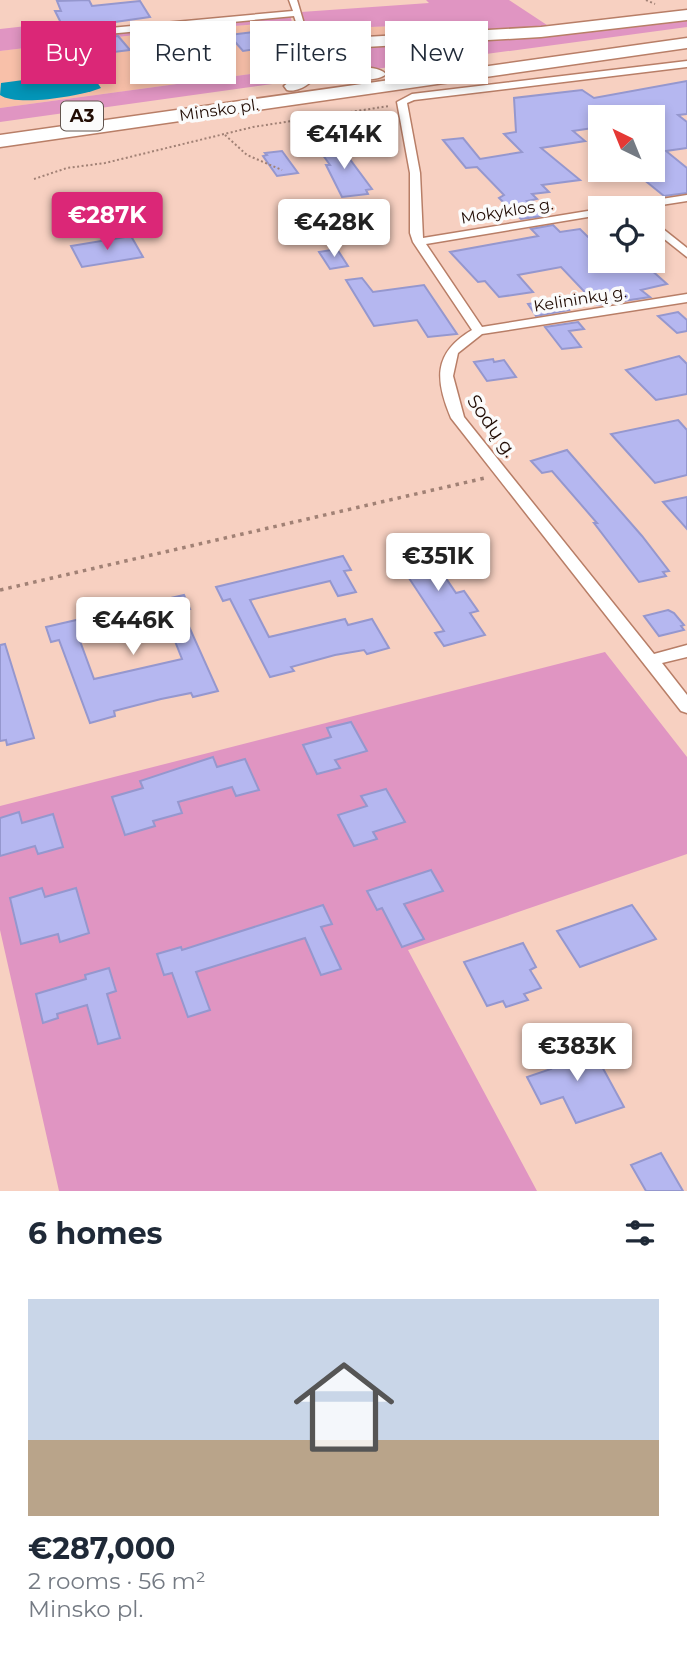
<!DOCTYPE html>
<html lang="en">
<head>
<meta charset="utf-8">
<style>
  :root { --surface:#fff; --page:#f2f2f3; --text:#1f2937; --muted:#747a83; --line:#e0e1e3; --accent:#db2777 }
  body { margin:0; font-family:Montserrat,sans-serif; background:var(--page); color:var(--text); height:100vh; display:flex; flex-direction:column; font-size:26px; white-space:nowrap }
  * { box-sizing:border-box; margin:0 }
  p { font-size:23px; color:var(--muted) }
  .icon { flex:none; width:38px; height:38px; fill:none; stroke:currentColor; stroke-width:2; stroke-linecap:round; stroke-linejoin:round }
  .map { position:relative; height:1191px; overflow:hidden }
  .side { display:flex; flex-direction:column; background:var(--surface); flex:1 }
  .side>* { flex:none }
  .top-card { position:absolute; left:21px; top:21px; width:646px; height:63px; display:flex; gap:14px }
  .needle { width:46px; rotate:317deg }
  .fabs { position:absolute; left:588px; top:105px; display:grid; gap:14px }
  .fabs a { display:grid; place-items:center; width:77px; height:77px; border-radius:0px; background:var(--surface); box-shadow:0 4px 10px #0003; font-size:35px }
  .price { position:absolute; translate:-50% -60px; padding:0 16px; border-radius:7px; background:#fff; color:#222; font-size:23px; line-height:46px; filter:drop-shadow(0 2px 4px #0008) }
  .price::after { content:''; position:absolute; left:50%; top:42px; width:21px; height:16px; margin-left:-10px; background:inherit; clip-path:polygon(0 0,100% 0,50% 100%) }
  .price.on { background:var(--accent); color:#fff }
  ul { padding:0; list-style:none }
  li { display:grid; align-content:center; gap:14px; height:371px; padding:0 28px }
  li+li { border-top:2px solid var(--line) }
  li span { display:grid; place-items:center; height:217px; border-radius:0px; color:#555 }
  li>.icon { margin-inline-start:auto }
  span .icon { width:126px; height:126px; fill:#fffc; stroke-width:1 }
  li b { font-size:30px }
  h2 { display:flex; justify-content:space-between; align-items:center; height:84px; padding:0 28px; font-size:30px }
  .pill { padding:0 24px; border-radius:0px; background:var(--surface); box-shadow:0 4px 10px #0003; font-size:24px; line-height:63px }
  .pill.on { background:var(--accent); color:#fff }
  .map>svg:first-child { display:block }
  .built { fill:#f8c0a9 }
  .green { fill:#e095c2 }
  .water { fill:#0395b8 }
  .building { fill:#b5b7f0; stroke:#9597ce; stroke-width:2; fill-rule:evenodd }
  .lines { fill:none; stroke-linecap:round; stroke-linejoin:round }
  .street-casing { stroke:#b87e67; stroke-width:3 }
  .highway-casing { stroke:#b87e67; stroke-width:3 }
  .path-far1 { stroke:#a18175; stroke-width:2; stroke-dasharray:2 2.5; stroke-linecap:butt }
  .path { stroke:#a18175; stroke-width:3.5; stroke-dasharray:3.5 5; stroke-linecap:butt }
  .street { fill:#fff; fill-rule:evenodd }
  .highway { fill:#fff; fill-rule:evenodd }
  .labels { text-anchor:middle; dominant-baseline:central; stroke-width:7; stroke-linejoin:round; paint-order:stroke }
  .far-street-label { font-size:16px; fill:#210c04; stroke:#fbfbfb }
  .shield { fill:#fbfbfb; stroke:#62544e; stroke-width:2 }
  .shield-label { font-size:18px; font-weight:bold; fill:#210c04 }
  .street-label { font-size:19px; fill:#210c04; stroke:#fbfbfb }
</style>
</head>
<body>
<div class="map">
<svg width="687" height="1191" viewBox="0 0 687 1191">
  <rect width="100%" height="100%" fill="#f7d0c1"/>
  <g class="built">
    <path d="M 284,22 L 294,68 L 0,108 L 0,51 L 160,32 Z"/>
    <path d="M 425,25 L 430,34 L 342,40 L 341,28 Z"/>
  </g>
  <g class="green">
    <path d="M 426,0 L 509,0 L 553,29 L 430,34 L 425,25 L 342,28 L 342,40 L 310,36 L 301,12 L 429,3 Z"/>
    <path d="M 290,15 L 299,47 L 291,50 L 283,22 L 160,32 L 0,51 L 0,29 L 54,23 L 64,37 Z"/>
    <path d="M 687,17 L 687,27 L 368,70 L 330,67 L 318,56 L 331,48 Z"/>
    <path d="M 291,54 L 300,59 L 304,74 L 287,82 L 0,122 L 0,108 L 294,68 Z"/>
    <path d="M 605,652 L 687,757 L 687,854 L 408,950 L 537,1191 L 59,1191 L 0,930 L 0,806 Z"/>
  </g>
  <path class="water" d="M 83,72 L 91,73 L 101,88 C 82,96 16,107 0,95 L 1,83 Z"/>
  <g class="building">
    <path d="M 89,0 L 92,6 L 140,1 L 150,17 L 108,23 L 110,25 L 63,27 L 55,11 L 61,11 L 57,1 Z"/>
    <path d="M 262,31 L 277,46 L 243,51 L 229,35 Z"/>
    <path d="M 118,36 L 130,50 L 106,53 L 95,38 Z"/>
    <path d="M 687,81 L 687,114 L 678,115 L 687,122 L 687,148 L 666,151 L 687,168 L 687,193 L 664,196 L 632,170 L 653,170 L 653,117 L 644,117 L 633,108 L 600,113 L 600,127 L 573,131 L 585,141 L 541,148 L 580,180 L 542,185 L 549,192 L 532,194 L 537,199 L 527,201 L 543,216 L 521,219 L 499,198 L 504,195 L 477,167 L 466,168 L 443,140 L 463,138 L 480,159 L 522,152 L 504,134 L 516,132 L 514,98 L 582,90 L 594,98 Z"/>
    <path d="M 332,142 L 336,147 L 340,146 L 372,189 L 366,190 L 368,194 L 342,197 L 326,165 L 330,165 L 315,144 Z"/>
    <path d="M 282,151 L 298,173 L 277,176 L 263,156 L 267,155 L 265,153 Z"/>
    <path d="M 553,225 L 560,232 L 580,229 L 588,237 L 594,236 L 600,241 L 600,261 L 641,261 L 667,284 L 641,290 L 650,297 L 597,305 L 561,267 L 518,275 L 533,292 L 499,297 L 485,281 L 478,282 L 450,252 L 538,236 L 531,229 Z"/>
    <path d="M 131,236 L 143,257 L 82,267 L 71,246 Z"/>
    <path d="M 337,249 L 348,266 L 330,269 L 319,252 Z"/>
    <path d="M 362,278 L 373,292 L 424,285 L 457,334 L 428,337 L 417,320 L 374,326 L 346,280 Z"/>
    <path d="M 560,299 L 569,310 L 536,316 L 528,304 Z"/>
    <path d="M 678,312 L 687,320 L 687,331 L 677,333 L 658,316 Z"/>
    <path d="M 578,322 L 584,329 L 569,331 L 581,347 L 562,349 L 545,327 Z"/>
    <path d="M 679,356 L 687,364 L 687,394 L 656,400 L 626,370 Z"/>
    <path d="M 493,359 L 494,362 L 504,360 L 516,377 L 487,381 L 474,362 Z"/>
    <path d="M 678,420 L 687,430 L 687,475 L 655,483 L 611,434 Z"/>
    <path d="M 567,450 L 642,536 L 669,571 L 663,572 L 666,576 L 639,582 L 594,523 L 597,523 L 552,471 L 542,473 L 531,461 Z"/>
    <path d="M 687,497 L 687,529 L 663,502 Z"/>
    <path d="M 428,539 L 441,557 L 433,559 L 456,593 L 464,591 L 478,611 L 470,613 L 485,635 L 444,646 L 435,633 L 444,631 L 389,548 Z"/>
    <path d="M 343,556 L 351,570 L 344,571 L 356,592 L 338,596 L 330,581 L 250,600 L 269,637 L 345,619 L 348,625 L 372,619 L 389,648 L 367,654 L 364,650 L 335,655 L 291,667 L 294,671 L 270,677 L 230,599 L 223,601 L 216,587 Z"/>
    <path d="M 184,595 L 190,609 L 182,611 L 218,691 L 193,697 L 191,693 L 161,699 L 114,711 L 115,716 L 90,723 L 59,640 L 51,642 L 46,627 ZM 167,621 L 182,659 L 94,679 L 80,641 Z"/>
    <path d="M 668,610 L 674,613 L 684,625 L 681,626 L 684,630 L 659,636 L 644,616 Z"/>
    <path d="M 5,644 L 34,738 L 7,745 L 6,740 L 0,741 L 0,645 Z"/>
    <path d="M 351,722 L 367,751 L 335,760 L 340,768 L 317,774 L 303,745 L 331,737 L 327,728 Z"/>
    <path d="M 213,757 L 217,767 L 245,759 L 259,790 L 236,796 L 232,787 L 178,802 L 182,813 L 153,821 L 155,826 L 125,835 L 112,797 L 143,788 L 140,781 Z"/>
    <path d="M 386,789 L 405,822 L 373,832 L 377,839 L 354,846 L 338,815 L 367,806 L 361,796 Z"/>
    <path d="M 19,812 L 22,823 L 53,814 L 63,847 L 38,854 L 35,846 L 0,856 L 0,818 Z"/>
    <path d="M 431,870 L 443,891 L 404,904 L 424,939 L 402,947 L 382,908 L 377,910 L 367,891 Z"/>
    <path d="M 42,888 L 45,897 L 76,888 L 89,933 L 60,942 L 58,934 L 21,944 L 10,898 Z"/>
    <path d="M 323,905 L 332,924 L 321,927 L 341,969 L 321,975 L 305,938 L 196,972 L 210,1010 L 188,1017 L 172,973 L 164,975 L 157,954 L 181,947 L 182,950 Z"/>
    <path d="M 632,905 L 656,939 L 580,967 L 557,931 Z"/>
    <path d="M 523,943 L 536,967 L 530,970 L 541,988 L 524,994 L 528,1000 L 506,1007 L 503,1001 L 487,1006 L 464,962 Z"/>
    <path d="M 109,968 L 116,991 L 107,994 L 120,1038 L 98,1044 L 87,1005 L 57,1014 L 58,1018 L 43,1023 L 36,994 L 86,979 L 85,975 Z"/>
    <path d="M 588,1041 L 624,1107 L 576,1123 L 563,1097 L 541,1104 L 527,1077 L 551,1069 L 544,1055 Z"/>
    <path d="M 661,1153 L 683,1191 L 646,1191 L 631,1165 Z"/>
  </g>
  <g class="lines">
    <g class="street-casing">
      <g id="street">
        <path d="M 289,0 L 297,0 L 312,51 L 305,49 L 294,16 L 56,39 L 52,36 L 56,33 L 293,11 Z"/>
        <path d="M 687,61 L 687,67 L 414,100 L 407,103 L 420,173 L 423,238 L 600,209 L 600,215 L 426,244 L 482,327 L 687,294 L 687,302 L 482,334 L 458,353 L 453,376 L 464,417 L 654,654 L 687,645 L 687,657 L 662,663 L 687,695 L 687,713 L 681,711 L 451,418 C 435,380 433,353 472,330 L 413,242 L 410,233 L 410,173 L 397,102 L 412,94 Z"/>
        <path d="M 687,195 L 687,201 L 642,208 L 618,208 L 623,205 Z"/>
        <path d="M 653,221 L 687,248 L 687,257 L 653,230 Z"/>
      </g>
    </g>
    <g class="highway-casing">
      <g id="highway">
        <path d="M 687,10 L 687,20 L 541,37 L 330,49 L 318,52 L 320,57 C 340,74 373,61 386,74 C 375,85 334,77 319,71 C 314,82 299,93 287,90 L 284,86 L 302,72 L 304,59 L 301,49 L 303,46 L 330,39 L 541,27 Z"/>
        <path d="M 687,38 L 687,48 L 0,147 L 0,135 Z"/>
      </g>
    </g>
    <g class="path-far1">
      <path d="M 646,0 L 655,4"/>
      <path d="M 225,135 L 247,155 L 282,170"/>
      <path d="M 34,179 L 67,168 L 105,163 L 253,127 L 389,106"/>
    </g>
    <path class="path" d="M 0,590 L 485,478"/>
    <use href="#street" class="street"/>
    <use href="#highway" class="highway"/>
  </g>
  <g class="labels">
    <g class="far-street-label">
      <text transform="translate(219 110) rotate(-8)">Minsko pl.</text>
      <text transform="translate(507 211) rotate(-9)">Mokyklos g.</text>
      <text transform="translate(580 299) rotate(-9)">Kelininkų g.</text>
    </g>
    <rect class="shield" x="61" y="101.5" width="42" height="29" rx="5"/>
    <g class="shield-label">
      <text x="82" y="116">A3</text>
    </g>
    <g class="street-label">
      <text transform="translate(492 426) rotate(55)">Sodų g.</text>
    </g>
  </g>
</svg>
<div class="fabs">
<a><svg class="needle" viewBox="-14 -14 28 28"><path d="M0-13l5 13h-10z" fill="#e53935"/><path d="M0 13l5-13h-10z" fill="#747a83"/></svg></a>
<a><svg class="icon" aria-label="locate" viewBox="0 0 24 24"><circle cx="12" cy="12" r="6"/><path d="M12 2v4M12 18v4M2 12h4M18 12h4"/></svg></a>
</div>
<b class="price" style="left:344px;top:171px">€414K</b>
<b class="price on" style="left:107px;top:252px">€287K</b>
<b class="price" style="left:334px;top:259px">€428K</b>
<b class="price" style="left:438px;top:593px">€351K</b>
<b class="price" style="left:133px;top:657px">€446K</b>
<b class="price" style="left:577px;top:1083px">€383K</b>
<div class="top-card">
<a class="pill on">Buy</a>
<a class="pill">Rent</a>
<a class="pill">Filters</a>
<a class="pill">New</a>
</div>
</div>
<section class="side">
<h2>6 homes<svg class="icon" aria-label="filters" viewBox="0 0 24 24"><path d="M4 7h16M4 17h16"/><circle cx="9" cy="7" r="2"/><circle cx="15" cy="17" r="2"/></svg></h2>
<ul>
<li><span style="background:linear-gradient(#c9d6e8 65%,#b9a48a 0)"><svg class="icon" aria-label="home" viewBox="0 0 24 24"><path d="M3 11l9-7 9 7M6 9v11h12V9"/></svg></span><div><b>€287,000</b><p>2 rooms · 56 m²</p><p>Minsko pl.</p></div></li>
</ul>
</section>
</body>
</html>
